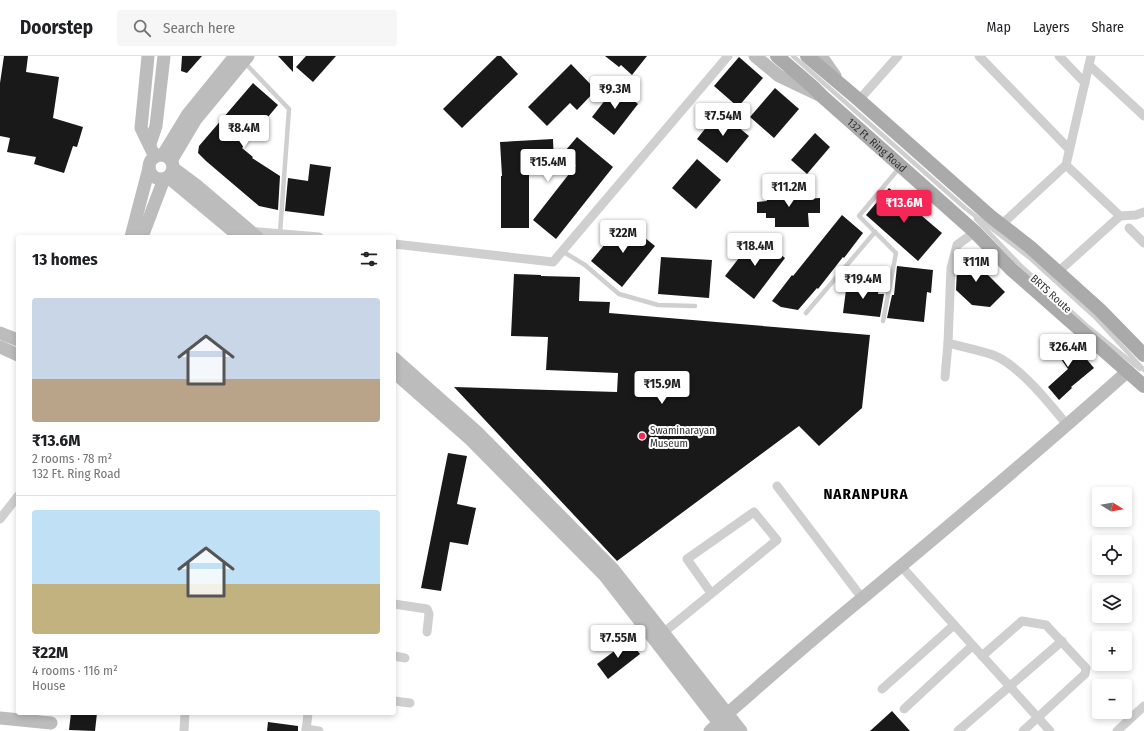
<!DOCTYPE html>
<html lang="en">
<head>
<meta charset="utf-8">
<style>
  :root { --surface:#fff; --page:#f6f6f6; --text:#202124; --muted:#757577; --line:#e0e0e0; --accent:#f62757 }
  body { margin:0; font-family:"Fira Sans Condensed",sans-serif; background:var(--page); color:var(--text); height:100vh; display:flex; flex-direction:column; font-size:15px; white-space:nowrap }
  * { box-sizing:border-box; margin:0 }
  p { font-size:13px; color:var(--muted) }
  .icon { flex:none; width:22px; height:22px; fill:none; stroke:currentColor; stroke-width:2; stroke-linecap:round; stroke-linejoin:round }
  .map { position:relative; flex:1; overflow:hidden }
  .drawer { position:absolute; left:16px; top:179px; width:380px; height:480px; display:flex; flex-direction:column; background:var(--surface); border-radius:4px; box-shadow:0 2px 6px #0003 }
  .drawer>* { flex:none }
  .needle { width:26px; rotate:101deg }
  .buttons { position:absolute; left:1092px; top:431px; display:grid; gap:8px }
  .buttons a { display:grid; place-items:center; width:40px; height:40px; border-radius:4px; background:var(--surface); box-shadow:0 2px 6px #0003; font-size:20px }
  .price { position:absolute; translate:-50% -34px; padding:0 9px; border-radius:4px; background:#fff; color:#222; font-size:13px; line-height:26px; filter:drop-shadow(0 1px 2px #0008) }
  .price::after { content:''; position:absolute; left:50%; top:24px; width:12px; height:9px; margin-left:-6px; background:inherit; clip-path:polygon(0 0,100% 0,50% 100%) }
  .price.current { background:var(--accent); color:#fff }
  ul { padding:0; list-style:none }
  li { display:grid; align-content:center; gap:8px; height:212px; padding:0 16px }
  li+li { border-top:1px solid var(--line) }
  li span { display:grid; place-items:center; height:124px; border-radius:4px; color:#555 }
  li>.icon { margin-inline-start:auto }
  span .icon { width:72px; height:72px; fill:#fffc; stroke-width:1 }
  li b { font-size:17px }
  h2 { display:flex; justify-content:space-between; align-items:center; height:48px; padding:0 16px; font-size:17px }
  header { display:flex; align-items:center; gap:24px; box-sizing:border-box; height:56px; padding:0 20px; background:var(--surface); border-bottom:1px solid var(--line) }
  header strong { font-size:19px }
  nav { display:flex; gap:22px; margin-inline-start:auto; font-size:14px }
  .search { width:280px; height:36px; background:var(--page); display:flex; align-items:center; gap:10px; box-sizing:border-box; padding:0 14px; border-radius:4px; color:var(--muted); font-size:15px }
  .map>svg:first-child { display:block }
  .building { fill:#191919 }
  .lines { fill:none; stroke-linecap:round; stroke-linejoin:round }
  .lane { stroke:#cfcfcf; stroke-width:4.5 }
  .street { stroke:#cfcfcf; stroke-width:9 }
  .secondary { stroke:#bcbcbc; stroke-width:13 }
  .primary { stroke:#aaa; stroke-width:14 }
  .poi-dot { fill:#f62757; stroke:#fff; stroke-width:1.5 }
  .labels { text-anchor:middle; dominant-baseline:central; stroke-width:4; stroke-linejoin:round; paint-order:stroke }
  .street-label { font-size:11px; fill:#323232; stroke:#fff }
  .poi-label { font-size:11px; fill:#323232; stroke:#fff; text-anchor:start }
  .district-label { font-size:15px; font-weight:bold; letter-spacing:1px; fill:#000; stroke:#fff }
</style>
</head>
<body>
<header>
<strong>Doorstep</strong>
<div class="search"><svg class="icon" aria-label="search" viewBox="0 0 24 24"><circle cx="10" cy="10" r="6"/><path d="M15 15l6 6"/></svg>Search here</div>
<nav><a>Map</a><a>Layers</a><a>Share</a></nav>
</header>
<div class="map">
<svg width="1144" height="675" viewBox="0 0 1144 675">
  <rect width="100%" height="100%" fill="#fff"/>
  <g class="building">
    <path d="M 4,0 L 28,0 L 26,16 L 59,21 L 53,62 L 83,71 L 77,91 L 73,90 L 64,117 L 34,108 L 36,101 L 7,96 L 10,82 L 0,80 L 0,27 Z"/>
    <path d="M 182,0 L 202,0 L 187,17 L 181,15 Z"/>
    <path d="M 278,0 L 293,0 L 293,16 Z"/>
    <path d="M 306,0 L 336,0 L 313,26 L 296,11 Z"/>
    <path d="M 497,0 L 501,0 L 518,18 L 462,72 L 443,53 Z"/>
    <path d="M 605,0 L 647,0 L 632,19 L 621,9 L 619,11 Z"/>
    <path d="M 739,1 L 763,22 L 738,51 L 714,30 Z"/>
    <path d="M 571,8 L 596,34 L 577,54 L 570,47 L 547,70 L 528,51 Z"/>
    <path d="M 253,27 L 278,49 L 242,92 L 253,101 L 252,102 L 280,120 L 278,154 L 259,150 L 206,105 L 198,97 L 199,90 Z"/>
    <path d="M 616,30 L 638,48 L 614,79 L 592,61 Z"/>
    <path d="M 775,32 L 799,53 L 774,82 L 750,61 Z"/>
    <path d="M 719,55 L 749,80 L 727,107 L 697,83 Z"/>
    <path d="M 815,77 L 830,91 L 807,118 L 791,104 Z"/>
    <path d="M 577,81 L 613,111 L 556,183 L 533,164 L 576,109 L 529,112 L 529,172 L 501,172 L 501,120 L 502,120 L 500,86 L 553,83 L 554,108 Z"/>
    <path d="M 697,103 L 721,124 L 696,153 L 672,132 Z"/>
    <path d="M 310,108 L 331,111 L 324,160 L 285,155 L 288,122 L 308,125 Z"/>
    <path d="M 889,132 L 942,177 L 918,205 L 866,159 Z"/>
    <path d="M 766,133 L 779,133 L 779,134 L 802,134 L 802,143 L 820,142 L 820,157 L 808,157 L 809,171 L 775,171 L 775,162 L 766,162 L 766,157 L 757,157 L 757,146 L 767,145 Z"/>
    <path d="M 842,159 L 863,177 L 844,202 L 843,201 L 818,233 L 817,232 L 798,254 L 781,251 L 772,245 L 792,219 L 793,220 Z"/>
    <path d="M 624,165 L 655,190 L 622,231 L 591,205 Z"/>
    <path d="M 756,180 L 785,202 L 754,243 L 725,220 Z"/>
    <path d="M 962,193 L 1005,236 L 990,251 L 972,249 L 956,234 L 957,213 Z"/>
    <path d="M 661,201 L 712,204 L 709,242 L 658,238 Z"/>
    <path d="M 897,210 L 933,214 L 931,237 L 927,236 L 924,266 L 887,262 L 892,239 L 894,239 Z"/>
    <path d="M 514,218 L 541,219 L 541,220 L 580,221 L 579,245 L 610,246 L 609,257 L 870,279 L 862,352 L 819,390 L 799,370 L 617,505 L 454,331 L 617,336 L 618,317 L 546,314 L 548,281 L 511,280 Z"/>
    <path d="M 847,226 L 879,230 L 878,238 L 884,238 L 880,261 L 843,257 Z"/>
    <path d="M 1051,278 L 1071,291 L 1080,303 L 1084,300 L 1094,312 L 1071,331 L 1072,332 L 1059,344 L 1048,331 L 1068,313 L 1046,282 Z"/>
    <path d="M 448,397 L 467,400 L 457,448 L 476,452 L 468,489 L 450,486 L 441,535 L 421,532 Z"/>
    <path d="M 629,584 L 640,598 L 608,623 L 597,608 Z"/>
    <path d="M 892,655 L 910,675 L 870,675 Z"/>
    <path d="M 71,657 L 97,657 L 95,675 L 69,674 Z"/>
    <path d="M 268,666 L 298,670 L 298,675 L 267,675 Z"/>
  </g>
  <g class="lines">
    <g class="lane">
      <path d="M 793,0 L 965,152 L 1030,202 L 1095,261 L 1144,314"/>
      <path d="M 245,7 L 289,53 L 280,177"/>
      <path d="M 976,163 L 1021,210 L 1087,270 L 1140,313"/>
      <path d="M 562,195 L 585,209 L 619,238 L 658,249 L 695,250"/>
      <path d="M 806,257 L 875,176"/>
      <path d="M 883,265 L 896,197 L 859,160 L 900,111"/>
    </g>
    <g class="street">
      <path d="M 979,0 L 1069,93"/>
      <path d="M 1059,0 L 1085,27"/>
      <path d="M 1091,0 L 1066,109 L 1120,160 L 1136,159 L 1144,156"/>
      <path d="M 1089,9 L 1144,60"/>
      <path d="M 859,44 L 898,0"/>
      <path d="M 1001,169 L 1066,109"/>
      <path d="M 1129,172 L 1144,187"/>
      <path d="M 249,175 L 319,181"/>
      <path d="M 394,188 L 553,206 L 728,0"/>
      <path d="M 1058,216 L 1120,160"/>
      <path d="M 948,287 C 963,291 979,294 993,299 C 1018,308 1050,348 1067,369"/>
      <path d="M 945,321 L 948,287 L 951,212 L 957,189 L 975,176"/>
      <path d="M 777,430 L 862,542"/>
      <path d="M 0,463 L 18,440"/>
      <path d="M 901,510 L 1050,675"/>
      <path d="M 394,548 L 427,553 L 429,558 L 427,576"/>
      <path d="M 663,577 L 777,484 L 754,456 L 687,503 L 711,537"/>
      <path d="M 394,600 L 405,602"/>
      <path d="M 982,600 L 1022,565 L 1046,569 L 1086,612 L 1085,618 L 1023,675"/>
      <path d="M 882,633 L 954,569"/>
      <path d="M 394,645 L 410,647"/>
      <path d="M 904,653 L 972,590"/>
      <path d="M 306,673 L 319,675"/>
      <path d="M 184,675 L 185,657"/>
      <path d="M 306,675 L 308,657"/>
      <path d="M 958,675 L 1062,585"/>
      <path d="M 1117,675 L 1144,650"/>
    </g>
    <g class="secondary">
      <path d="M 148,0 L 141,72 L 155,101"/>
      <path d="M 755,0 L 779,20 L 819,39"/>
      <path d="M 821,0 L 835,20"/>
      <path d="M 150,88 L 156,70 L 164,0"/>
      <path d="M 163,99 L 188,58 L 235,0"/>
      <circle cx="161" cy="111" r="12"/>
      <path d="M 171,105 L 196,63 L 248,0"/>
      <path d="M 173,112 L 196,129 L 257,181"/>
      <path d="M 168,121 L 240,181"/>
      <path d="M 131,181 L 149,112"/>
      <path d="M 142,181 L 164,123"/>
      <path d="M 0,277 L 18,284"/>
      <path d="M 0,291 L 18,299"/>
      <path d="M 394,302 L 476,375 L 613,513 L 741,675"/>
      <path d="M 394,316 L 469,382 L 605,520 L 719,667 L 727,675"/>
      <path d="M 0,662 L 51,667"/>
      <path d="M 710,675 L 719,667 L 727,658 C 773,618 818,578 865,540 C 954,466 1042,392 1128,315"/>
    </g>
    <g class="primary">
      <path id="s1" d="M 777,0 L 813,31 L 823,41 L 975,176 L 1012,214 L 1144,330"/>
      <path d="M 807,0 L 859,44 L 990,160 L 1030,191 L 1100,254 L 1144,299"/>
    </g>
  </g>
  <circle class="poi-dot" cx="642" cy="380" r="4"/>
  <g class="labels">
    <g class="street-label">
      <text stroke="none"><textPath href="#s1" startOffset="134">132 Ft. Ring Road</textPath></text>
      <text transform="translate(1051 238) rotate(42)">BRTS Route</text>
    </g>
    <g class="poi-label">
      <text x="650" y="374">Swaminarayan<tspan x="650" dy="13">Museum</tspan></text>
    </g>
    <g class="district-label">
      <text x="866" y="438">NARANPURA</text>
    </g>
  </g>
</svg>
<div class="buttons">
<a><svg class="needle" viewBox="-14 -14 28 28"><path d="M0-13l5 13h-10z" fill="#e53935"/><path d="M0 13l5-13h-10z" fill="#757577"/></svg></a>
<a><svg class="icon" aria-label="locate" viewBox="0 0 24 24"><circle cx="12" cy="12" r="6"/><path d="M12 2v4M12 18v4M2 12h4M18 12h4"/></svg></a>
<a><svg class="icon" aria-label="layers" viewBox="0 0 24 24"><path d="M12 4l9 5-9 5-9-5zM3 14l9 5 9-5"/></svg></a>
<a>+</a>
<a>−</a>
</div>
<b class="price" style="left:615px;top:54px">₹9.3M</b>
<b class="price" style="left:723px;top:81px">₹7.54M</b>
<b class="price" style="left:244px;top:93px">₹8.4M</b>
<b class="price" style="left:548px;top:127px">₹15.4M</b>
<b class="price" style="left:789px;top:152px">₹11.2M</b>
<b class="price current" style="left:904px;top:168px">₹13.6M</b>
<b class="price" style="left:623px;top:198px">₹22M</b>
<b class="price" style="left:755px;top:211px">₹18.4M</b>
<b class="price" style="left:976px;top:227px">₹11M</b>
<b class="price" style="left:863px;top:244px">₹19.4M</b>
<b class="price" style="left:1068px;top:312px">₹26.4M</b>
<b class="price" style="left:662px;top:349px">₹15.9M</b>
<b class="price" style="left:618px;top:603px">₹7.55M</b>
<section class="drawer">
<h2>13 homes<svg class="icon" aria-label="filters" viewBox="0 0 24 24"><path d="M4 7h16M4 17h16"/><circle cx="9" cy="7" r="2"/><circle cx="15" cy="17" r="2"/></svg></h2>
<ul>
<li><span style="background:linear-gradient(#c9d6e8 65%,#b9a48a 0)"><svg class="icon" aria-label="home" viewBox="0 0 24 24"><path d="M3 11l9-7 9 7M6 9v11h12V9"/></svg></span><div><b>₹13.6M</b><p>2 rooms · 78 m²</p><p>132 Ft. Ring Road</p></div></li>
<li><span style="background:linear-gradient(#bfe0f5 60%,#c2b280 0)"><svg class="icon" aria-label="home" viewBox="0 0 24 24"><path d="M3 11l9-7 9 7M6 9v11h12V9"/></svg></span><div><b>₹22M</b><p>4 rooms · 116 m²</p><p>House</p></div></li>
</ul>
</section>
</div>
</body>
</html>
